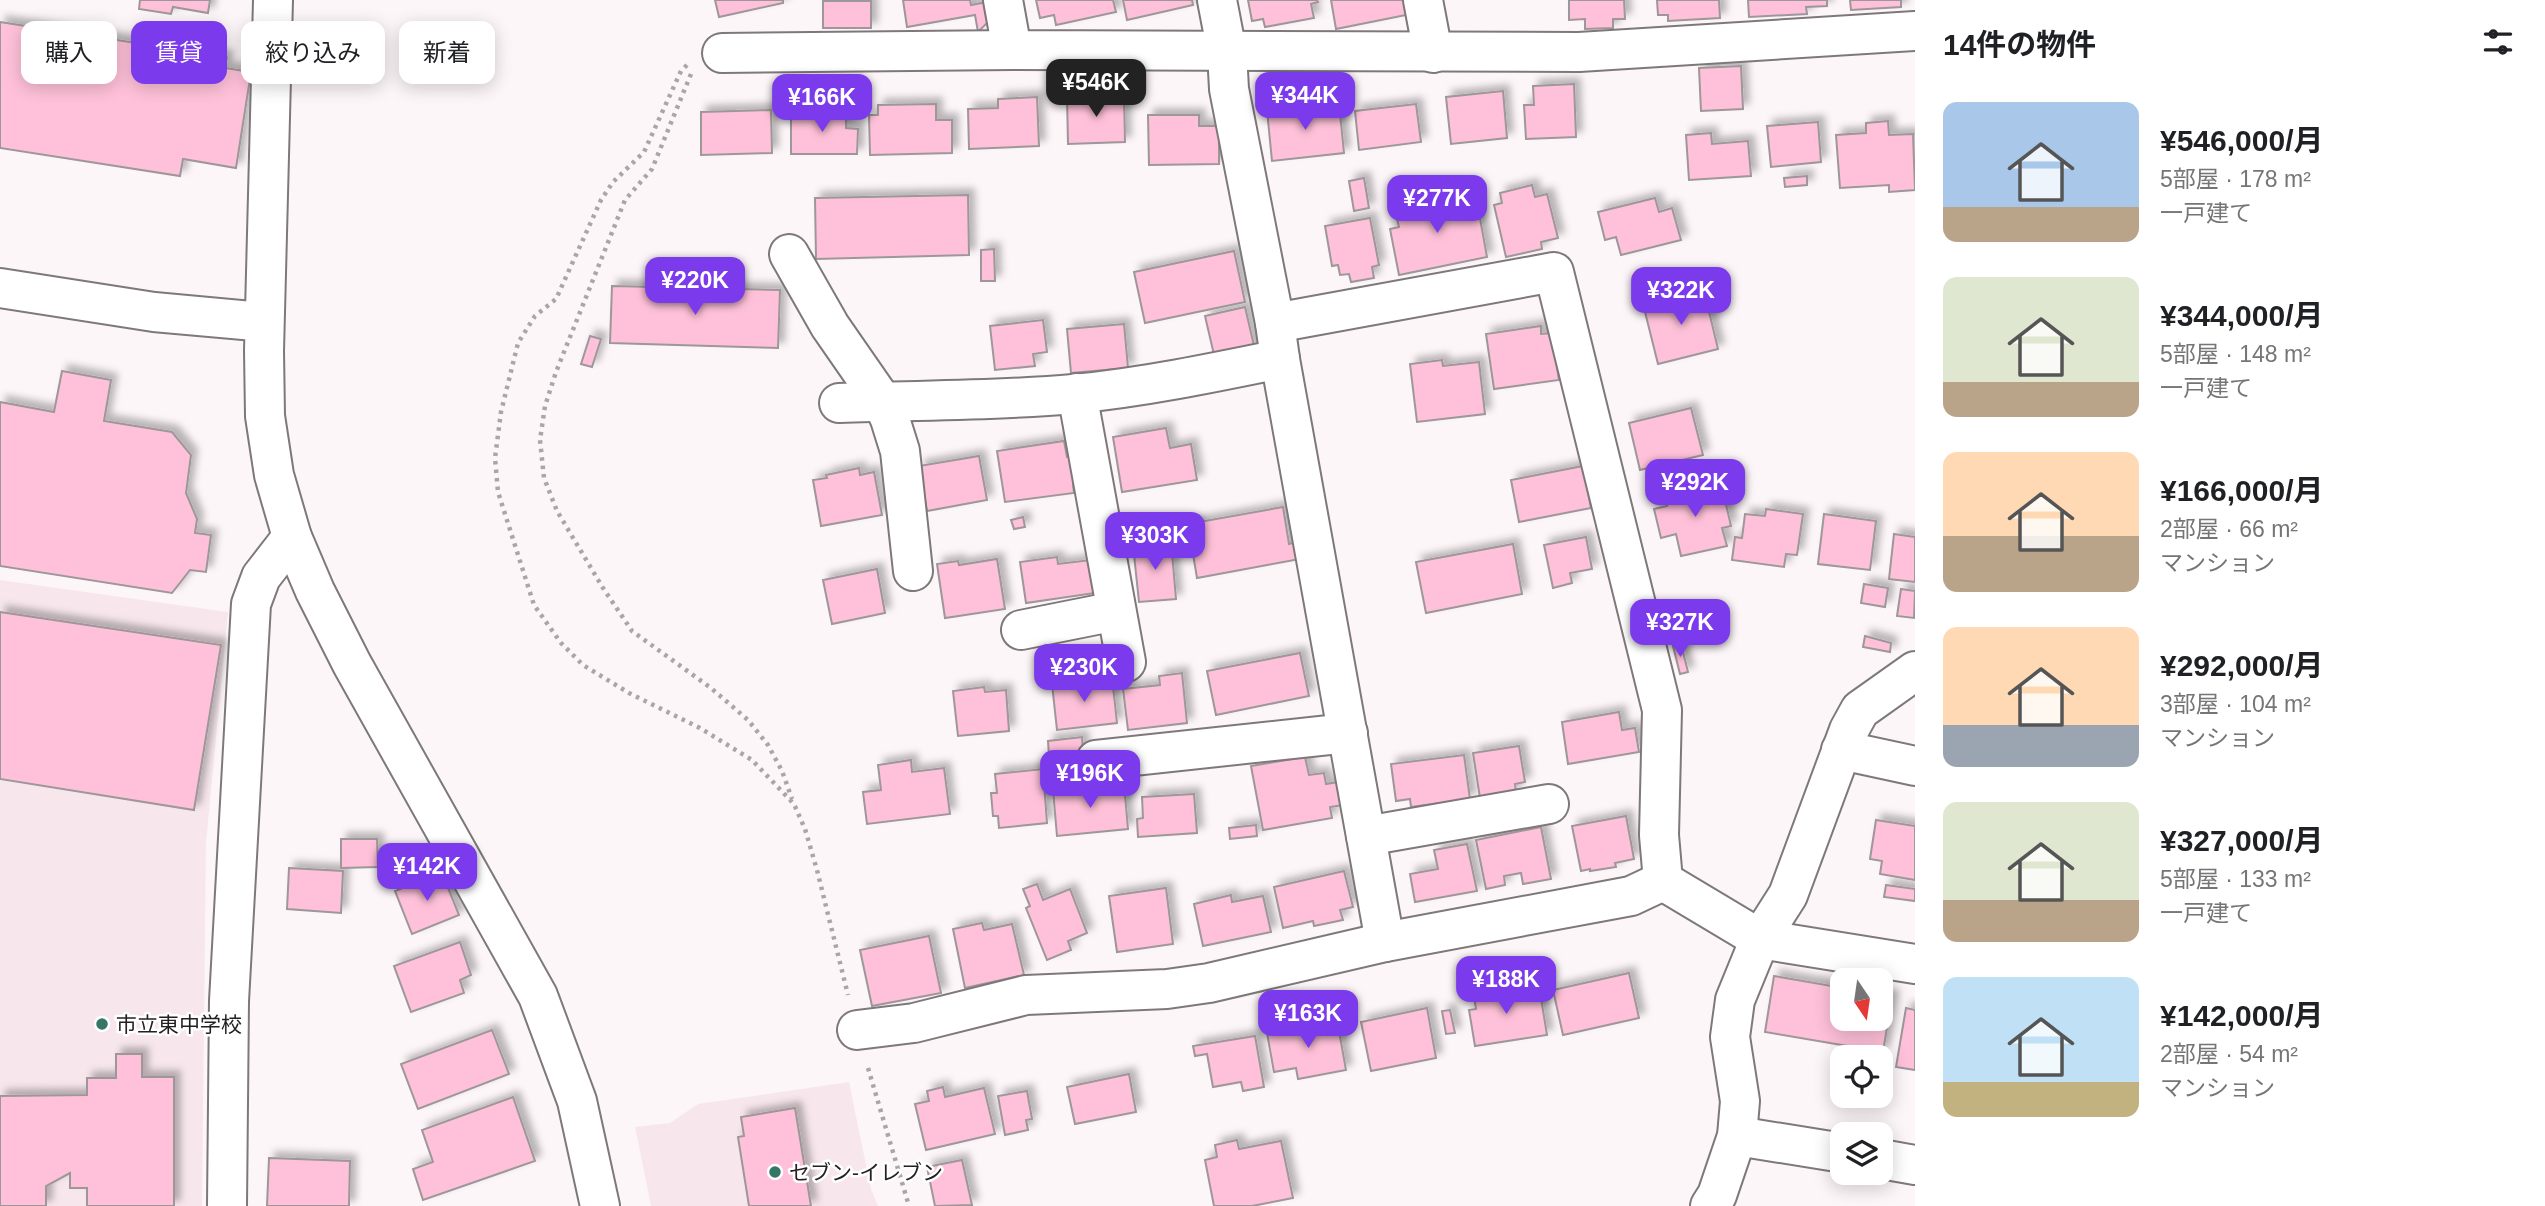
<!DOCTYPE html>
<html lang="ja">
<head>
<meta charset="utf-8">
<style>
  :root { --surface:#fff; --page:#f6f6f6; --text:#202124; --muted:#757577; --accent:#7c3aed }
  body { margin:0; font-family:Arial,"Noto Sans JP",sans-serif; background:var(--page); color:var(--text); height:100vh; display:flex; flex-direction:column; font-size:26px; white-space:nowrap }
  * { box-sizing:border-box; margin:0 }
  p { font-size:23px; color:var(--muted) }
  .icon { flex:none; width:38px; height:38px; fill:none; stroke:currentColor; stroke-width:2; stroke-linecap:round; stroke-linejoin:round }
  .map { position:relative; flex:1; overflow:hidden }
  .panel { display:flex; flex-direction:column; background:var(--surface); width:630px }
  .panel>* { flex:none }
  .hud { position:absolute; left:21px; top:21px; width:665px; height:63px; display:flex; gap:14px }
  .needle { width:46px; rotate:167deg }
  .fabs { position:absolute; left:1830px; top:968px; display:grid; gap:14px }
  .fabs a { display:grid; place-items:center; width:63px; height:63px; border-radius:14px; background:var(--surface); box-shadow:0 4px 18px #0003; font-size:35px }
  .price { position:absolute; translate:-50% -60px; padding:0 16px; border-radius:14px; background:var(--accent); color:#fff; font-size:23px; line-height:46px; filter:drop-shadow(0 2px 4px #0008) }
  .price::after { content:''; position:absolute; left:50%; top:42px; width:21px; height:16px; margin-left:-10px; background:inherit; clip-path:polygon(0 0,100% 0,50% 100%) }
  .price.selected { background:#222; color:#fff }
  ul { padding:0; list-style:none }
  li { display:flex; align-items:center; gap:21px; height:175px; padding:0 28px }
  li span { display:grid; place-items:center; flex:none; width:196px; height:140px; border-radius:14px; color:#555 }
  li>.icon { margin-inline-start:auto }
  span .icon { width:84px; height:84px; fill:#fffc; stroke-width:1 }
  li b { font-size:30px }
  h2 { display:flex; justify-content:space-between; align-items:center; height:84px; padding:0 28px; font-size:30px }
  .chip { padding:0 24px; border-radius:14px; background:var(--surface); box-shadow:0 4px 18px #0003; font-size:24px; line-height:63px }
  .chip.selected { background:var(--accent); color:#fff }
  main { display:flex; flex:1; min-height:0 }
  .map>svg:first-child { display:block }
  .built { fill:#f7e7ed }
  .building { fill:#ffc1d9; stroke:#9e9799; stroke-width:2; filter:url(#shadow) }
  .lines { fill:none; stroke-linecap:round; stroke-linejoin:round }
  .minor-casing { stroke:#7e787a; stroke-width:42 }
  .path { stroke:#aaa5a7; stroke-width:4.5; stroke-dasharray:3.5 5; stroke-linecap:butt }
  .minor { stroke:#fff; stroke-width:38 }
  .poi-dot { fill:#367665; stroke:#fff; stroke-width:2.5 }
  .labels { text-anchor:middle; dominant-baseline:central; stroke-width:5; stroke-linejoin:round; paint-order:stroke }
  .poi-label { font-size:21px; fill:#232021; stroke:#fff; text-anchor:start }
</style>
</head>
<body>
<main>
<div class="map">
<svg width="1915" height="1206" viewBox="0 0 1915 1206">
  <defs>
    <filter id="shadow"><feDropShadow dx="6" dy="-6" stdDeviation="3.5" flood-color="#0004"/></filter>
  </defs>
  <rect width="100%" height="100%" fill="#fdf6f9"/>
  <g class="built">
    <path d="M 0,580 L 228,612 L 206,843 L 202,1206 L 0,1206 Z"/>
    <path d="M 849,1082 L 871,1189 L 878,1206 L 651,1206 L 635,1127 L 670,1123 L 698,1104 Z"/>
  </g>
  <g class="building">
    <path d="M 140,0 L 210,0 L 208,13 L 173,7 L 171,14 L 139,9 Z"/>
    <path d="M 715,0 L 783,0 L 783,3 L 719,17 Z"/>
    <path d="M 903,0 L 970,0 L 971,5 L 992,1 L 994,16 L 978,32 L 975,15 L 907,27 Z"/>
    <path d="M 1036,0 L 1113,0 L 1116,12 L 1056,25 L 1054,15 L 1040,18 Z"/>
    <path d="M 1123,0 L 1192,0 L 1193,5 L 1127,20 Z"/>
    <path d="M 1248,0 L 1317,0 L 1318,2 L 1311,4 L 1314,18 L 1265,27 L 1263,19 L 1252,21 Z"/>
    <path d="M 1331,0 L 1408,0 L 1411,14 L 1336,29 Z"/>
    <path d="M 1569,0 L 1624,0 L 1625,19 L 1613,19 L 1613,28 L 1585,29 L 1585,19 L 1569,20 Z"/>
    <path d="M 1657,0 L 1719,0 L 1720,18 L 1668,21 L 1668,15 L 1658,15 Z"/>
    <path d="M 1748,0 L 1827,0 L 1827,6 L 1806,7 L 1807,14 L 1749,17 Z"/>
    <path d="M 1850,0 L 1901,0 L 1901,7 L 1851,10 Z"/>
    <rect x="823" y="1" width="48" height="27"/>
    <path d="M 0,22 L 227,57 L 225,68 L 251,72 L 236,168 L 183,159 L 180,176 L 0,148 Z"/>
    <path d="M 1741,66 L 1743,109 L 1701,111 L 1699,68 Z"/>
    <path d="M 1574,84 L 1576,137 L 1526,139 L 1524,105 L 1534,105 L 1533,86 Z"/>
    <path d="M 1503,91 L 1507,138 L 1451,144 L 1446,97 Z"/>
    <path d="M 1124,95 L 1125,142 L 1068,144 L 1067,97 Z"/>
    <path d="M 1037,97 L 1039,146 L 969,149 L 968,109 L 998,108 L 998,99 Z"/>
    <path d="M 1339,103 L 1344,153 L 1272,161 L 1267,110 Z"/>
    <path d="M 936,104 L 936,120 L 952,120 L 952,153 L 870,155 L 869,115 L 878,115 L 878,105 Z"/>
    <path d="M 1416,104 L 1421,142 L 1359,150 L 1355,111 Z"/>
    <path d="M 771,110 L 772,153 L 701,155 L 701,112 Z"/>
    <path d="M 791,112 L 846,112 L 846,128 L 858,129 L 857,154 L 791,154 Z"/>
    <path d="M 1148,115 L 1199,115 L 1199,126 L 1219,126 L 1219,164 L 1149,165 Z"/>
    <path d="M 1888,121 L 1889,135 L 1913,134 L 1915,190 L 1889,192 L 1889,185 L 1840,188 L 1836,135 L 1866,133 L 1866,123 Z"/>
    <path d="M 1818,122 L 1821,162 L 1771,167 L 1767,126 Z"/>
    <path d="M 1711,133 L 1712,144 L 1748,141 L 1751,176 L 1689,180 L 1686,135 Z"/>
    <path d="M 1807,176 L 1807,185 L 1785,187 L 1784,178 Z"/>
    <path d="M 1364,178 L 1369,208 L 1354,211 L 1349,181 Z"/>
    <path d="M 1532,185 L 1535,197 L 1547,194 L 1558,238 L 1541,242 L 1542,249 L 1506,257 L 1494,205 L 1502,203 L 1500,193 Z"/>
    <path d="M 968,195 L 969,255 L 816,259 L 815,198 Z"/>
    <path d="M 1444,196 L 1446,207 L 1477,202 L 1487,257 L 1399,275 L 1390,229 L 1399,227 L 1394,206 Z"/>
    <path d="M 1655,198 L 1659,212 L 1672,208 L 1681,240 L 1621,255 L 1616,237 L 1605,240 L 1598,212 Z"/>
    <path d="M 1370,218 L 1379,265 L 1372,267 L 1374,278 L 1351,282 L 1349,274 L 1340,275 L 1338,265 L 1332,266 L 1325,226 Z"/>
    <path d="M 994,249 L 995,281 L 981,281 L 981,250 Z"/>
    <path d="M 1234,251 L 1245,302 L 1145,323 L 1134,272 Z"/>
    <path d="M 612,286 L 780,290 L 778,348 L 610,343 Z"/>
    <path d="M 1684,287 L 1687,300 L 1705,295 L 1718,349 L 1658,364 L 1645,312 L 1664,307 L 1660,293 Z"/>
    <path d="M 1245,307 L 1255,350 L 1215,359 L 1205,316 Z"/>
    <path d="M 1043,320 L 1047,352 L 1033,354 L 1035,366 L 995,370 L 990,326 Z"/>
    <path d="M 1124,324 L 1128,368 L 1071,373 L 1067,329 Z"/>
    <path d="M 1541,326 L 1541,334 L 1552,333 L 1559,380 L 1494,389 L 1486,334 Z"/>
    <path d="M 590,336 L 601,339 L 592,367 L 581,364 Z"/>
    <path d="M 1442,360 L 1443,366 L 1479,362 L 1485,414 L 1417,422 L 1410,364 Z"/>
    <path d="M 62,371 L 111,380 L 104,421 L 172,432 L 191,455 L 186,493 L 197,519 L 195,533 L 211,535 L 206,572 L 190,570 L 172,593 L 0,566 L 0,402 L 54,412 Z"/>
    <path d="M 1691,408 L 1703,455 L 1640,470 L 1629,423 Z"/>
    <path d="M 1166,428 L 1170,448 L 1191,444 L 1197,480 L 1122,492 L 1113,437 Z"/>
    <path d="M 1064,441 L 1067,457 L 1076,456 L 1079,483 L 1073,484 L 1074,493 L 1005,502 L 997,451 Z"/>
    <path d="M 979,456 L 987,500 L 927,511 L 919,466 Z"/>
    <path d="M 1583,466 L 1591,508 L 1519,522 L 1511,480 Z"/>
    <path d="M 859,468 L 860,475 L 874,472 L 882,515 L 821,526 L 813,480 L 827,478 L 826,475 Z"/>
    <path d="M 1721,483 L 1731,526 L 1722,528 L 1727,546 L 1681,556 L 1676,534 L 1661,538 L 1654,509 L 1667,506 L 1665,496 Z"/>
    <path d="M 1283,507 L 1289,544 L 1297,542 L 1300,559 L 1197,578 L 1188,524 Z"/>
    <path d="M 1766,509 L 1803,514 L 1797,555 L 1786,554 L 1784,567 L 1732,560 L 1735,537 L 1742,538 L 1745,514 L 1765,516 Z"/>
    <path d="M 1824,514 L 1876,521 L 1870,570 L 1818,564 Z"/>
    <path d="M 1023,517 L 1025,527 L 1014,529 L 1011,520 Z"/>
    <path d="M 1894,534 L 1915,537 L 1915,582 L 1889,579 Z"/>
    <path d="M 1586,537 L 1592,569 L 1570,573 L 1572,583 L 1553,588 L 1544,545 Z"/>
    <path d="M 1171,541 L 1176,599 L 1139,602 L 1133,545 Z"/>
    <path d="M 1513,544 L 1522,594 L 1426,613 L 1416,562 Z"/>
    <path d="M 1057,557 L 1058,564 L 1091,560 L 1095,593 L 1026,603 L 1020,562 Z"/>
    <path d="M 997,559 L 1005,609 L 945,618 L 937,564 L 958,561 L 959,565 Z"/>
    <path d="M 877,569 L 885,613 L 832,624 L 823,580 Z"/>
    <path d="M 1864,584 L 1888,588 L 1885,607 L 1861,603 Z"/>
    <path d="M 1901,589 L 1915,591 L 1914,618 L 1897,616 Z"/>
    <path d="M 0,612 L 221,645 L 194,810 L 0,779 Z"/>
    <path d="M 1865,636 L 1891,643 L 1890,652 L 1863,647 Z"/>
    <path d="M 1681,644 L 1688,672 L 1680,674 L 1673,646 Z"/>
    <path d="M 1300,653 L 1309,696 L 1216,715 L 1207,671 Z"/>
    <path d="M 1182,673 L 1187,723 L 1128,730 L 1123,689 L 1160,685 L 1159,676 Z"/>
    <path d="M 1112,677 L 1117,723 L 1057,730 L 1052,684 Z"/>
    <path d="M 984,687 L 985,692 L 1006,690 L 1009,731 L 958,736 L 953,691 Z"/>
    <path d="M 1619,712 L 1622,730 L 1635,728 L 1639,752 L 1568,764 L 1562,722 Z"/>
    <path d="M 1082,737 L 1084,767 L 1050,771 L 1048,741 Z"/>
    <path d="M 1519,746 L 1525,782 L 1515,784 L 1516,792 L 1480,798 L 1473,753 Z"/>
    <path d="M 1464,755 L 1470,799 L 1411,807 L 1410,799 L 1396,801 L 1391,764 Z"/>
    <path d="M 1305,757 L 1309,775 L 1324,773 L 1326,784 L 1338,782 L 1343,805 L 1330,807 L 1332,818 L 1263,830 L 1251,766 Z"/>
    <path d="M 911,760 L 912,772 L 944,768 L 950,814 L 867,824 L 863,792 L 881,790 L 878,765 Z"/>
    <path d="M 1043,769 L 1047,823 L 999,828 L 998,816 L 993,816 L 991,793 L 997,793 L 995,774 Z"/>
    <path d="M 1124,784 L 1128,829 L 1057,836 L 1053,790 Z"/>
    <path d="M 1194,794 L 1197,833 L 1138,837 L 1137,819 L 1143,818 L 1142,797 Z"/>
    <path d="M 1626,816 L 1634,859 L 1615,863 L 1616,867 L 1590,871 L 1590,869 L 1581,871 L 1572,826 Z"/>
    <path d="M 1876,820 L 1915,826 L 1915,880 L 1880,874 L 1882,861 L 1870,859 Z"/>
    <path d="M 1256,825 L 1257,836 L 1230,839 L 1229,828 Z"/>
    <path d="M 1541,827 L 1551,879 L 1523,884 L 1521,873 L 1504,876 L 1505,885 L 1486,889 L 1476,840 Z"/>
    <path d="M 341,839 L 377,839 L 378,867 L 341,868 Z"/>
    <path d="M 1467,844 L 1477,891 L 1415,902 L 1410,874 L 1438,869 L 1434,850 Z"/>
    <path d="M 289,868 L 343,871 L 341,913 L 287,909 Z"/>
    <path d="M 1344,871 L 1353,907 L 1340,910 L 1343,920 L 1314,926 L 1313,921 L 1283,928 L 1274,887 Z"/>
    <path d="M 442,873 L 459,915 L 412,934 L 395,891 Z"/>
    <path d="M 1037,884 L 1043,900 L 1070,889 L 1087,933 L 1068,941 L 1071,950 L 1047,960 L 1026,908 L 1030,906 L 1023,889 Z"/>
    <path d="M 1886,885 L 1915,889 L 1915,901 L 1884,897 Z"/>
    <path d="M 1166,888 L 1173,944 L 1117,952 L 1109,896 Z"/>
    <path d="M 1231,895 L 1232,902 L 1263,896 L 1271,932 L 1203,946 L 1194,904 Z"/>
    <path d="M 982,923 L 984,930 L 1012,924 L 1024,975 L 965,988 L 953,929 Z"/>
    <path d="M 929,936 L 941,993 L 872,1006 L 860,950 Z"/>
    <path d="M 460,942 L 471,975 L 460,980 L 464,993 L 411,1012 L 394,966 Z"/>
    <path d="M 1629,973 L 1639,1018 L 1563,1035 L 1553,990 Z"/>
    <path d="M 1774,976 L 1843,988 L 1843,1018 L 1881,1018 L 1881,995 L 1892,997 L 1883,1052 L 1765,1032 Z"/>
    <path d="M 1513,984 L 1515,996 L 1540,992 L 1547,1035 L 1475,1046 L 1469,1010 L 1476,1009 L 1473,990 Z"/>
    <path d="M 1427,1008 L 1436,1058 L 1371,1071 L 1361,1022 Z"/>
    <path d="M 1906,1008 L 1915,1010 L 1915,1070 L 1896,1067 Z"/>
    <path d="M 1450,1010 L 1455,1033 L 1446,1034 L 1442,1011 Z"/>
    <path d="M 1337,1020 L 1346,1070 L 1298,1079 L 1296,1068 L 1274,1072 L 1267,1033 Z"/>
    <path d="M 492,1030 L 509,1074 L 418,1109 L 401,1064 Z"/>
    <path d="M 1255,1036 L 1264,1087 L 1243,1091 L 1241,1082 L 1213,1087 L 1207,1054 L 1195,1056 L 1193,1046 Z"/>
    <path d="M 116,1054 L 142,1054 L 142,1077 L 174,1077 L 174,1206 L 87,1206 L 87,1188 L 70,1188 L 70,1173 L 46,1186 L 46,1206 L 0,1206 L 0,1096 L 87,1095 L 87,1078 L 116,1078 Z"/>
    <path d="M 1129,1074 L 1136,1112 L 1075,1124 L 1067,1087 Z"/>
    <path d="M 943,1087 L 945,1097 L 984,1088 L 995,1134 L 926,1150 L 915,1104 L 929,1101 L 927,1091 Z"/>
    <path d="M 1027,1091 L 1032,1119 L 1026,1120 L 1028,1130 L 1005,1135 L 998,1096 Z"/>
    <path d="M 513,1097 L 535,1161 L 423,1200 L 413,1169 L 433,1162 L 422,1130 Z"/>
    <path d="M 795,1108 L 811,1206 L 749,1206 L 738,1137 L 744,1136 L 741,1117 Z"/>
    <path d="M 1237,1140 L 1239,1149 L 1281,1141 L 1293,1198 L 1252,1206 L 1214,1206 L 1205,1160 L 1217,1157 L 1215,1145 Z"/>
    <path d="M 269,1158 L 350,1161 L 349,1206 L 267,1206 Z"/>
    <path d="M 962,1160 L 972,1205 L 935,1206 L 927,1167 Z"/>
  </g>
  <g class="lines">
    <g class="minor-casing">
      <g id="minor">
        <path d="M 273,0 L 264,351 L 265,416 L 274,475 L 292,537 L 315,591 L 352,664 L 538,996 L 577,1101 L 600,1206"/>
        <path d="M 1003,0 L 1012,50 L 1579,52 L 1915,31"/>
        <path d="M 1217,0 L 1227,52 L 1229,89 L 1275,323 L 1280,359 L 1385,942 L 1631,896 L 1663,881"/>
        <path d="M 1423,0 L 1433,53"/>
        <path d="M 722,53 L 1012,50"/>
        <path d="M 789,254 L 830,326 L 882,401 L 890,419 L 900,451 L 913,571"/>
        <path d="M 0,288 L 154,312 L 264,322"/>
        <path d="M 1275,323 L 1554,272 L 1662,710 L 1659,835 L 1663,881"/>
        <path d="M 1077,393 L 1126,662"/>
        <path d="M 839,403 C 918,400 996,401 1074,394 C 1144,387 1212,373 1280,359"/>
        <path d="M 1021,630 L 1116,611"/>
        <path d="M 1841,750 L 1915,766"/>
        <path d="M 1096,760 L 1348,733"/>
        <path d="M 1366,836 L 1549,804"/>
        <path d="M 1663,881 L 1760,939 L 1915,964"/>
        <path d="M 857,1030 L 914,1023 L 1026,995 L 1167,989 L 1209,983 L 1385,942"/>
        <path d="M 1737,1136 L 1843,1153"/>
        <path d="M 1881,1159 L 1915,1165"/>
        <path d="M 227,1206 L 229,1001 L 251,604 L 261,577 L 292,537"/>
        <path d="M 1710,1206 L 1717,1195 L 1737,1136 L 1740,1101 L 1730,1037 L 1735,1000 L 1760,939 L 1788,895 L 1849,730 L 1860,710 L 1915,671"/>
      </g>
    </g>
    <g class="path">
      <path d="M 687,65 L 681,71 L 644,152 L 613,182 L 601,200 L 556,299 L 535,316 L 518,343 L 501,412 L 495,458 L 498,492 L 534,605 L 561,643 L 583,665 L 629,693 L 700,728 L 752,760 L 794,804 L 805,829 L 817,870 L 848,995"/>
      <path d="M 691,74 L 652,169 L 625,200 L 556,372 L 545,406 L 540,440 L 544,478 L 557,511 L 603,588 L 632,631 L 711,688 L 748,720 L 768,745 L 782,771 L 792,799"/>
      <path d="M 868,1068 L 909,1206"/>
    </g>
    <use href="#minor" class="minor"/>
  </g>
  <g class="poi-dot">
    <circle cx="102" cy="1024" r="7"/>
    <circle cx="775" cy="1172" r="7"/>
  </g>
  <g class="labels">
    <g class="poi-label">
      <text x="116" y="1024">市立東中学校</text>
      <text x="789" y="1172">セブン-イレブン</text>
    </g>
  </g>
</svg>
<div class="fabs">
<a><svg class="needle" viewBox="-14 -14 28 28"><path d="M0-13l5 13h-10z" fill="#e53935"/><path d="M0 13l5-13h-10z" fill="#757577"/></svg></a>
<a><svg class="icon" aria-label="locate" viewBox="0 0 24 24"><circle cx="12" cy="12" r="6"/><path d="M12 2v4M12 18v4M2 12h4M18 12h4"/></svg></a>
<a><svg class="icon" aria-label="layers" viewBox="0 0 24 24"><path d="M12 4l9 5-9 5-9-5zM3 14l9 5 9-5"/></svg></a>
</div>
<b class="price selected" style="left:1096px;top:119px">¥546K</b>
<b class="price" style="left:1305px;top:132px">¥344K</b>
<b class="price" style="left:822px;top:134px">¥166K</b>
<b class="price" style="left:1437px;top:235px">¥277K</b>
<b class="price" style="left:695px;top:317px">¥220K</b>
<b class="price" style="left:1681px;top:327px">¥322K</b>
<b class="price" style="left:1695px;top:519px">¥292K</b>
<b class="price" style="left:1155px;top:572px">¥303K</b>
<b class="price" style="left:1680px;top:659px">¥327K</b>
<b class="price" style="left:1084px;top:704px">¥230K</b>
<b class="price" style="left:1090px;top:810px">¥196K</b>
<b class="price" style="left:427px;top:903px">¥142K</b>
<b class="price" style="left:1506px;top:1016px">¥188K</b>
<b class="price" style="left:1308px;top:1050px">¥163K</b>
<div class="hud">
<a class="chip">購入</a>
<a class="chip selected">賃貸</a>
<a class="chip">絞り込み</a>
<a class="chip">新着</a>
</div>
</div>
<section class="panel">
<h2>14件の物件<svg class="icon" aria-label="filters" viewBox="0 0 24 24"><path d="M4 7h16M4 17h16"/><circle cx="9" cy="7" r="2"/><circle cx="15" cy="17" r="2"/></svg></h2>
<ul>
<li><span style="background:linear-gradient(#a9c7e8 75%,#b9a48a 0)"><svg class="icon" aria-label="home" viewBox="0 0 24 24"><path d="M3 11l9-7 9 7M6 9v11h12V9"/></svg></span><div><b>¥546,000/月</b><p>5部屋 · 178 m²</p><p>一戸建て</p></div></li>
<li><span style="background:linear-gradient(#dfe7d0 75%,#b9a48a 0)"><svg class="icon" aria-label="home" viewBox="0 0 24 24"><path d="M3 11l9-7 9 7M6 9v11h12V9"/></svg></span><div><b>¥344,000/月</b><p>5部屋 · 148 m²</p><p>一戸建て</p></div></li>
<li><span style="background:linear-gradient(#ffd9b3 60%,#b9a48a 0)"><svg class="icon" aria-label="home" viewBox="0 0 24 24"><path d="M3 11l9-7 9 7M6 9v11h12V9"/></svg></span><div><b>¥166,000/月</b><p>2部屋 · 66 m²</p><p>マンション</p></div></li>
<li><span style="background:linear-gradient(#ffd9b3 70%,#9aa5b1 0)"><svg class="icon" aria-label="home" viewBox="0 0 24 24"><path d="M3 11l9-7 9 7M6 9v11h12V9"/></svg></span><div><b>¥292,000/月</b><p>3部屋 · 104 m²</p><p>マンション</p></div></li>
<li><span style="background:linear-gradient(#dfe7d0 70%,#b9a48a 0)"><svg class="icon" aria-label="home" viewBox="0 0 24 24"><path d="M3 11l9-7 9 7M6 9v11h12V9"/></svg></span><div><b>¥327,000/月</b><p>5部屋 · 133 m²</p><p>一戸建て</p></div></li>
<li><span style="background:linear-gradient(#bfe0f5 75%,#c2b280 0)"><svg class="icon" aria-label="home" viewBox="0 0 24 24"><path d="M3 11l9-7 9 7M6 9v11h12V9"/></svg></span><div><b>¥142,000/月</b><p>2部屋 · 54 m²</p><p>マンション</p></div></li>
</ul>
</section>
</main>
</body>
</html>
